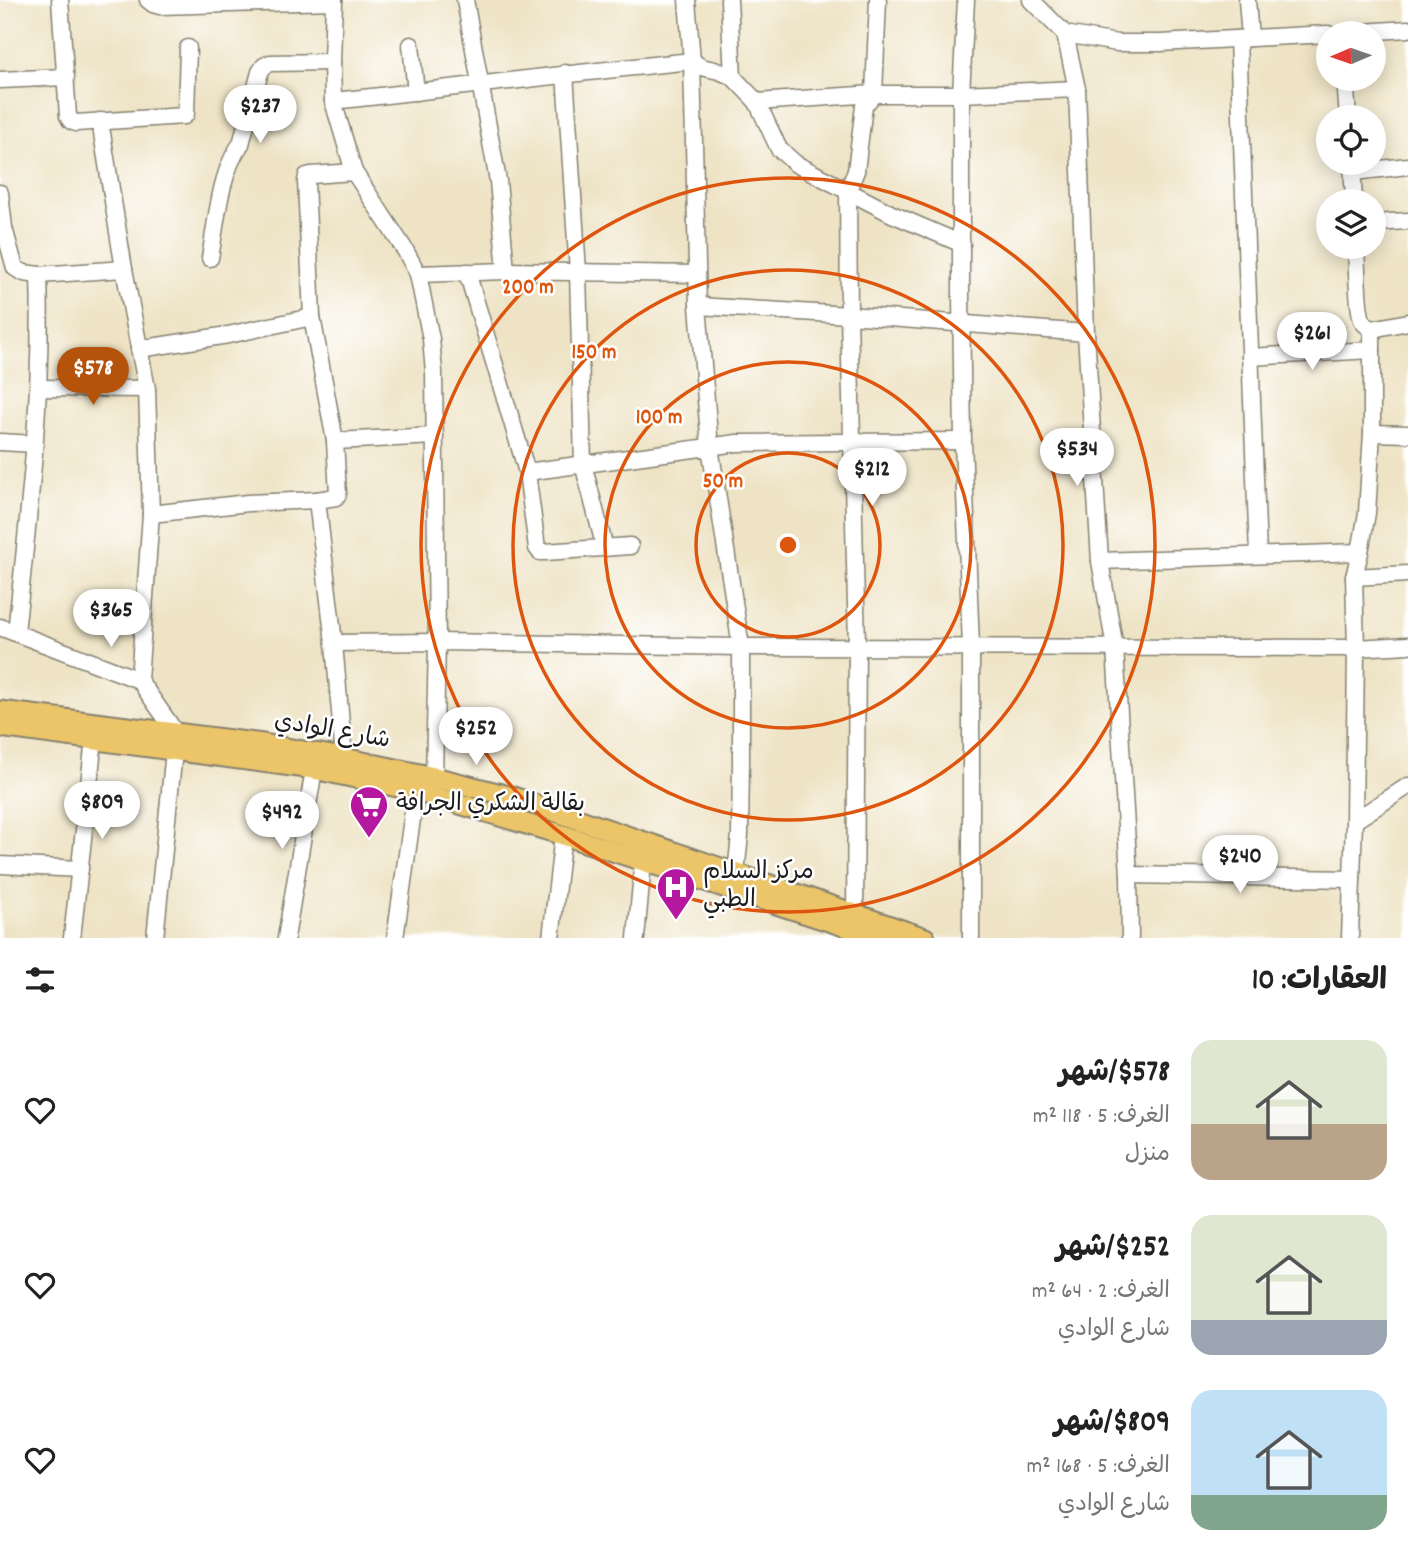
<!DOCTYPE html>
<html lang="ar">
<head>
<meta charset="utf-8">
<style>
  :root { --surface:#fff; --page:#f6f6f6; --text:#222; --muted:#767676; --accent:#b45309 }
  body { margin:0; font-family:Dekko,"Playpen Sans Arabic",sans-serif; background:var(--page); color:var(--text); direction:rtl; height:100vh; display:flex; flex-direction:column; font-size:26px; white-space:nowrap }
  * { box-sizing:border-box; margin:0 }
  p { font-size:23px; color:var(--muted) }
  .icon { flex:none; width:38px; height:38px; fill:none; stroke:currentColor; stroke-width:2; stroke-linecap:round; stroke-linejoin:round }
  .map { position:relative; height:938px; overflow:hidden; direction:ltr }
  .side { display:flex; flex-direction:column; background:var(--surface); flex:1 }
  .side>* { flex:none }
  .needle { width:46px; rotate:268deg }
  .controls { position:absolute; left:1316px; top:21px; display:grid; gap:14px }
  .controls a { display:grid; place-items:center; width:70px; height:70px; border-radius:50%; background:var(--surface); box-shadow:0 4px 18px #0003; font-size:35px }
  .price { position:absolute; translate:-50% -60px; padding:0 16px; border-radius:24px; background:#fff; color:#222; font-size:23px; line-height:46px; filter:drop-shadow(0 2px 4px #0008) }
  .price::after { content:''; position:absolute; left:50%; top:42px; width:21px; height:16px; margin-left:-10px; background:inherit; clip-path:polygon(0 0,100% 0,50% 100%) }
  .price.active { background:var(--accent); color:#fff }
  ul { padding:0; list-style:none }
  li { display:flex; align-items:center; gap:21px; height:175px; padding:0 21px }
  li span { display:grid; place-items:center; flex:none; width:196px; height:140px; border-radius:21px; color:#555 }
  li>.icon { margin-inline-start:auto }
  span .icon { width:84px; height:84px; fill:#fffc; stroke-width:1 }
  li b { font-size:30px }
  h2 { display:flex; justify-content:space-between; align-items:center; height:84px; padding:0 21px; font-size:30px }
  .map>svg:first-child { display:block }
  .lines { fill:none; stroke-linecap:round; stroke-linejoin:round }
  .minor-casing { stroke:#858070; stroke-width:19 }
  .major-casing { stroke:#858070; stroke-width:23 }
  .minor { stroke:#fff; stroke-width:16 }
  .major { stroke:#ecc569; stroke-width:19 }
  .ring { fill:none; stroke:#de560d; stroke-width:3.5 }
  .labels { text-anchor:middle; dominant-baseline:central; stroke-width:5; stroke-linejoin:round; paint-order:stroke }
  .street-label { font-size:24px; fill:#1c1c1c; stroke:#fff }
  .poi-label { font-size:24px; fill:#1c1c1c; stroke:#fff; text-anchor:start }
  .centre { fill:#de560d; stroke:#fff; stroke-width:3.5 }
  .ring-label { font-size:21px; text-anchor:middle; font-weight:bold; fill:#de560d; stroke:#fff; stroke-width:5; stroke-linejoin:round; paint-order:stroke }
</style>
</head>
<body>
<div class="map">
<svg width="1408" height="938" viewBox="0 0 1408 938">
  <rect width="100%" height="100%" fill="#fff"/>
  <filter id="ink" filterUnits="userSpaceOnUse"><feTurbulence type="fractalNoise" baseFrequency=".0143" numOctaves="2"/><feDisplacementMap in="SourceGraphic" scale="14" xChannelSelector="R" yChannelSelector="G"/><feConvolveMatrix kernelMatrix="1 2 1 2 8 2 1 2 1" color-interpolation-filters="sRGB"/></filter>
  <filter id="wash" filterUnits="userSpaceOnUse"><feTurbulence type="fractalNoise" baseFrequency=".00686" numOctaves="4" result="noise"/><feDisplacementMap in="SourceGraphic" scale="28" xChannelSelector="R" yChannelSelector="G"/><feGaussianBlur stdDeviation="1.57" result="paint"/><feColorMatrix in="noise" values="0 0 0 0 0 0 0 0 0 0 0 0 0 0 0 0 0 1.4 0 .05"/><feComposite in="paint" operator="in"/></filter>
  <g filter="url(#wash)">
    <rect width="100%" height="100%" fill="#eee3c5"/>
  </g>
  <g filter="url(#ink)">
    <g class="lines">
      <g class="minor-casing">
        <g id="minor">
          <path d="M 60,0 L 68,116 L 71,121 L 76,123 L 184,116 L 186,114 L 188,48"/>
          <path d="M 148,0 L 153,4 L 160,6 L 334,1"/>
          <path d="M 334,0 L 332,62 L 333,101 L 354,172 L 405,250 L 418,274 L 431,339 L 434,372 L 437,642 L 434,777"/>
          <path d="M 465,0 L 498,181 L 506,271"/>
          <path d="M 687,0 L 692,61 L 698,306 L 710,447 L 741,647 L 741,762 L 740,835 L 736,873"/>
          <path d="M 729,0 L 733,77"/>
          <path d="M 966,0 L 961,94 L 961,297 L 963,441 L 971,647 L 971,938"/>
          <path d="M 1031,0 L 1065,34 L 1117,43 L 1160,43 L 1328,34"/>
          <path d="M 1247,0 L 1250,38"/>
          <path d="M 1346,33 L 1408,29"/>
          <path d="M 1065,34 L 1077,89 L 1086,333 L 1100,561 L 1115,648 L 1129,875 L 1130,938"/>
          <path d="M 1238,39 L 1258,555"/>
          <path d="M 411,45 L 416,92"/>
          <path d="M 565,73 L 578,272 L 583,464 L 605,548"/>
          <path d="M 1345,79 L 1348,117"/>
          <path d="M 0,80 L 66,77"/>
          <path d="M 333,101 C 453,88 572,73 692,61 L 701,67 L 719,71 L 733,77 L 757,102 L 779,149 L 796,164 L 892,214 L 962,244"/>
          <path d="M 757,102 L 874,94 L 961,94 L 1077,89"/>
          <path d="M 100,121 L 124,269 L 147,389 L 151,514 L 139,680"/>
          <path d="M 1352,163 L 1354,201"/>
          <path d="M 1353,172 L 1408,166"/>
          <path d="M 0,193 L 4,228 L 0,228"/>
          <path d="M 1374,223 L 1408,221"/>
          <path d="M 4,228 L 15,268 L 24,273 L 39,275 L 124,269"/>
          <path d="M 1356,247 C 1357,261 1357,312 1363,322 C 1366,326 1367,326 1372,329 L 1408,322"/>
          <path d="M 210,258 C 216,225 220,171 241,144 L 260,72 L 264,66 L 270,63 L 332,62"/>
          <path d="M 467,272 L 527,472 L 537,548 L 540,552 L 545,552 L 630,546"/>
          <path d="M 418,274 L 506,271 L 697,274"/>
          <path d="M 698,306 L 849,315 L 1086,333"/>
          <path d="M 139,349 L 228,335 L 312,317"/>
          <path d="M 1250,357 L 1372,350"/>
          <path d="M 39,388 L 147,389"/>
          <path d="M 1372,433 L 1408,434"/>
          <path d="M 335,441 L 312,317 L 306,181 L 307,176 L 311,175 L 354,172"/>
          <path d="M 0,442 L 35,444"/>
          <path d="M 527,472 L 737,443 L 963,441"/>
          <path d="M 151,514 L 248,503 L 317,500"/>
          <path d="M 1100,561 L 1360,552"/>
          <path d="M 1354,577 L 1408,574"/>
          <path d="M 0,627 L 139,680 L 176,733"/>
          <path d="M 16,632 C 29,513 43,395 39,275"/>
          <path d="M 334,643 L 437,642 L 741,647 L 1356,648 L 1408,645"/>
          <path d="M 344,758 L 334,643 L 317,500 L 336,497 L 338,494 L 335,441 L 435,436"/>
          <path d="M 1354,821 L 1408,786"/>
          <path d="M 0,865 L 80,869"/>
          <path d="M 1129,875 L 1352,879"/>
          <path d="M 855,914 L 857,646 L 849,315 L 848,190 L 856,171 L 864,106 L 874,94 L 878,0"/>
          <path d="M 72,938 L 94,739"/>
          <path d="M 155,938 L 174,751"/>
          <path d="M 286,938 L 314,769"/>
          <path d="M 395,938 L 416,791"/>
          <path d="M 551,938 L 563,835"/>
          <path d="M 636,938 L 643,862"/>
          <path d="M 1350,938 L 1354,821 L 1356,648 L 1354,577 L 1360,552 L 1367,513 L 1372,433 L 1372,329"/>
        </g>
      </g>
      <g class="major-casing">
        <g id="major">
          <path d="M 0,711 L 263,744 L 344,758 L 434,777 L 513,797 L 925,938"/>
          <path d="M 0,727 L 314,769 L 416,791 L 563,835 L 881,938"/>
        </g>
      </g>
      <use href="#minor" class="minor"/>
      <use href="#major" class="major"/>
    </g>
  </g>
  <g class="ring">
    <circle cx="788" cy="545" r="92"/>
    <circle cx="788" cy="545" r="183"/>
    <circle cx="788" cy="545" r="275"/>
    <circle cx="788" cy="545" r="367"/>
  </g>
  <defs>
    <g id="supermarket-pin" transform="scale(2.0125)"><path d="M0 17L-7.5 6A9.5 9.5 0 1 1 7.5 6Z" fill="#b5179e" stroke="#fff"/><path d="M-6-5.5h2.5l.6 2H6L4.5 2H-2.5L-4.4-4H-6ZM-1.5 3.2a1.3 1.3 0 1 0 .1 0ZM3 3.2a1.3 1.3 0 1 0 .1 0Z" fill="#fff"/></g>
    <g id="hospital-pin" transform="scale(2.0125)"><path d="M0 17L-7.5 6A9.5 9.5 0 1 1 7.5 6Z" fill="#b5179e" stroke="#fff"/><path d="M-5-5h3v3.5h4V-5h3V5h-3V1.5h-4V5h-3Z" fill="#fff"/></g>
  </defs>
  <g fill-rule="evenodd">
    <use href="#supermarket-pin" x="369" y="805"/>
    <use href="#hospital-pin" x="676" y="887"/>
  </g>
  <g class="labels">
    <g class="street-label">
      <text transform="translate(332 732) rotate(10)">شارع الوادي</text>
    </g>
    <g class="poi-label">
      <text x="396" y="805">بقالة الشكري الجرافة</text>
      <text x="703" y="873">مركز السلام<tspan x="703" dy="28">الطبي</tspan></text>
    </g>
  </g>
  <circle cx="788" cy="545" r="10" class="centre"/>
  <g class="ring-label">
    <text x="528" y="293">200 m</text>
    <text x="594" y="358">150 m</text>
    <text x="659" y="423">100 m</text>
    <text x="723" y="487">50 m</text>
  </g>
</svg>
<div class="controls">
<a><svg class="needle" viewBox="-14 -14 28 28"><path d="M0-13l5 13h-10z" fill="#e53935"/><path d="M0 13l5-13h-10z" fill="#767676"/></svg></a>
<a><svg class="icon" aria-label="locate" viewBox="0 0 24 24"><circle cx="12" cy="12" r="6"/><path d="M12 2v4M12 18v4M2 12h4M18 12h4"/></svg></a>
<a><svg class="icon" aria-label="layers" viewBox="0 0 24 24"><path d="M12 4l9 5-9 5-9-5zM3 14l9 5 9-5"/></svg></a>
</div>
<b class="price" style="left:260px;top:145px">$237</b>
<b class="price" style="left:1312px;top:372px">$261</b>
<b class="price active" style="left:93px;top:407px">$578</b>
<b class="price" style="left:1077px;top:488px">$534</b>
<b class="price" style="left:872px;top:508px">$212</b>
<b class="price" style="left:111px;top:649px">$365</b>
<b class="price" style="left:476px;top:767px">$252</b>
<b class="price" style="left:102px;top:841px">$809</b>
<b class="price" style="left:282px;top:851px">$492</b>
<b class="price" style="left:1240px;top:895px">$240</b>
</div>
<section class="side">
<h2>العقارات: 10<svg class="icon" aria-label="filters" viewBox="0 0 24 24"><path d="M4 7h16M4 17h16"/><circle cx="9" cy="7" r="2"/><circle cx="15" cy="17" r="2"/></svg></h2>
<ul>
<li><span style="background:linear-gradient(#dfe7d0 60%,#b9a48a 0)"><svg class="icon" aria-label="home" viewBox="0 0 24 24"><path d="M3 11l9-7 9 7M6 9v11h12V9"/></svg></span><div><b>$578/شهر</b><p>الغرف: 5 · 118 m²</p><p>منزل</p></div><svg class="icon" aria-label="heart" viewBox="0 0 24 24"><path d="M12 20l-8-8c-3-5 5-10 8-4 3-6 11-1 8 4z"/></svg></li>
<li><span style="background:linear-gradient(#dfe7d0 75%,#9aa5b1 0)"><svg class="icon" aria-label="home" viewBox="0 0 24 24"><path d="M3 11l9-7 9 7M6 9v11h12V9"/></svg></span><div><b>$252/شهر</b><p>الغرف: 2 · 64 m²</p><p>شارع الوادي</p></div><svg class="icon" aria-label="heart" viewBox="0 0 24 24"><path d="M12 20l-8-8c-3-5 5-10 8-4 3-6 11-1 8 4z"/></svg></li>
<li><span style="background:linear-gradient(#bfe0f5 75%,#7fa58c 0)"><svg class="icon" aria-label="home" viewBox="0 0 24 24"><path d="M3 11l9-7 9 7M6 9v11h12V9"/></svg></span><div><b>$809/شهر</b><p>الغرف: 5 · 168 m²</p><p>شارع الوادي</p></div><svg class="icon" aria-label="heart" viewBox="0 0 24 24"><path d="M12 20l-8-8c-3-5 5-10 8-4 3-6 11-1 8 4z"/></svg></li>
</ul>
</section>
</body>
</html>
